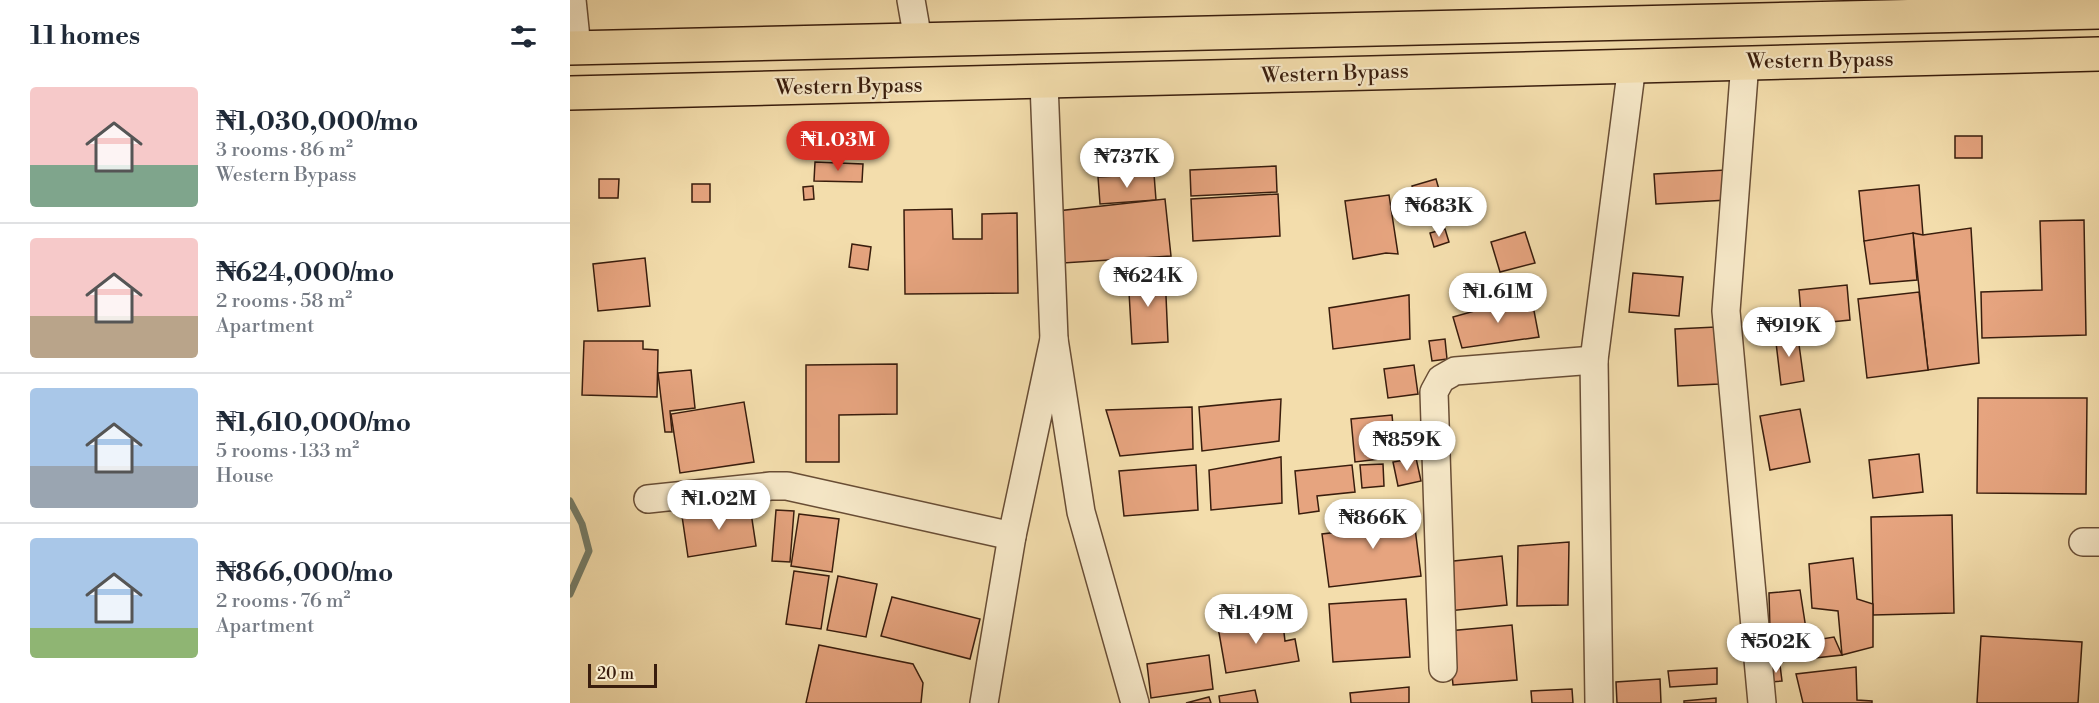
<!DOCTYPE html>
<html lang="en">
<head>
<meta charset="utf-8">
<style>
  :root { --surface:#fff; --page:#f6f6f7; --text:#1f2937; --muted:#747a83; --line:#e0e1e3; --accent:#d93025 }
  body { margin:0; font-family:"Libre Bodoni",serif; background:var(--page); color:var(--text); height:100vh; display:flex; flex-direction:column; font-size:22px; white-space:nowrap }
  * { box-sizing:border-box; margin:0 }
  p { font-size:20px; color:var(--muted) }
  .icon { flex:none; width:33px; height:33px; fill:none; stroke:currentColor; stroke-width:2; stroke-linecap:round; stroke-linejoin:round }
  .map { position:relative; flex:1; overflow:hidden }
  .sheet { display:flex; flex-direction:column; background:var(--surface); width:570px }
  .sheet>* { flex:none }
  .scale { position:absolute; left:18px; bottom:15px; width:69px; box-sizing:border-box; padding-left:6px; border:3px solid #391d0d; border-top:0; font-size:16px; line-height:21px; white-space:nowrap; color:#391d0d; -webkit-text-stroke:4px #f7e9c9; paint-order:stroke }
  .price { position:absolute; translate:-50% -51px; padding:0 14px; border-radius:21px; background:#fff; color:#222; font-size:20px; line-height:39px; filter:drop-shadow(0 2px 3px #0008) }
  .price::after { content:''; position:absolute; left:50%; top:36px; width:18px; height:14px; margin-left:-9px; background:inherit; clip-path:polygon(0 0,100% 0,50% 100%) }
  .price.current { background:var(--accent); color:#fff }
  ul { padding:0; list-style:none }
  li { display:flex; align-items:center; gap:18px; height:150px; padding:0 30px }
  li+li { border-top:2px solid var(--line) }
  li span { display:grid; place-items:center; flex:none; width:168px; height:120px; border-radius:6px; color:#555 }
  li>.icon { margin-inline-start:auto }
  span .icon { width:72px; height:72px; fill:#fffc; stroke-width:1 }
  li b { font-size:26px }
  h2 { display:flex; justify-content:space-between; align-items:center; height:72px; padding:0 30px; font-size:26px }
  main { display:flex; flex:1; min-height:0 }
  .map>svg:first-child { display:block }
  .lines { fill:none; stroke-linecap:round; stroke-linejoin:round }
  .stream { stroke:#757d68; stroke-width:7 }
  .building { fill:#e6a47f; stroke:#391d0d; stroke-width:1.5 }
  .minor-casing { stroke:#684d35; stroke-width:30 }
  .major-casing { stroke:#391d0d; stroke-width:36 }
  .minor { stroke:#f7e9c9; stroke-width:27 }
  .major { stroke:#f3ddac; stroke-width:33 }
  .labels { text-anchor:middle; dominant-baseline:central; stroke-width:4.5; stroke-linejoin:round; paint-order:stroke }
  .street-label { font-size:21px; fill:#391d0d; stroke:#f7e9c9 }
</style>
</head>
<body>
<main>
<section class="sheet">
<h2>11 homes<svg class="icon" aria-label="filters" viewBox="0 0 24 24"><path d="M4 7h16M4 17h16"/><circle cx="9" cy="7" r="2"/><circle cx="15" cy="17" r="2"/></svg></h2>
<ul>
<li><span style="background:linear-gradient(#f6c9c9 65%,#7fa58c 0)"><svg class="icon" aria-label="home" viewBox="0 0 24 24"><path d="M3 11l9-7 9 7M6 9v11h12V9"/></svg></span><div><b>₦1,030,000/mo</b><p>3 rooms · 86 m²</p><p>Western Bypass</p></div></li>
<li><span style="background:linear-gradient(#f6c9c9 65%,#b9a48a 0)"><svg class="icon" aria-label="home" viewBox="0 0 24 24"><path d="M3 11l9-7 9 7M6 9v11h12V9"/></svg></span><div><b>₦624,000/mo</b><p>2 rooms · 58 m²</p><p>Apartment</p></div></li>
<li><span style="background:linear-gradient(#a9c7e8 65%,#9aa5b1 0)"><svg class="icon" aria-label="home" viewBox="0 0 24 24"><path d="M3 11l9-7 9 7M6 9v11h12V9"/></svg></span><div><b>₦1,610,000/mo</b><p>5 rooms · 133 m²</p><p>House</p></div></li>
<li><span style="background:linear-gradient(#a9c7e8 75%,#8fb573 0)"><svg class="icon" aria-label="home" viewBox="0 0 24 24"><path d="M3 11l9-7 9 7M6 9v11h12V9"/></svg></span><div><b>₦866,000/mo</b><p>2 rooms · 76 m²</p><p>Apartment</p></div></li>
</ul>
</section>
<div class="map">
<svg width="1529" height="703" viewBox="0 0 1529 703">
  <rect width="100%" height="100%" fill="#f3ddac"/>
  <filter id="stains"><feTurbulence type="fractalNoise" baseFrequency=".00333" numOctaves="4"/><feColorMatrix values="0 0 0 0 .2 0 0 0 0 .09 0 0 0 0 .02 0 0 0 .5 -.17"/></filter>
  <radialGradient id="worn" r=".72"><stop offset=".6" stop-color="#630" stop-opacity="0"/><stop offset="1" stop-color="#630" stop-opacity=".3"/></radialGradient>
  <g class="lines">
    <path class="stream" d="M 0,501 L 12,524 L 19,551 L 0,594"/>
  </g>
  <g class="building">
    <rect x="1385" y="136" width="27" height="22"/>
    <path d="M 245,162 L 293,164 L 292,182 L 244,181 Z"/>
    <path d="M 706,166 L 707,192 L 621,196 L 620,170 Z"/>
    <path d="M 1156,170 L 1158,200 L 1086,204 L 1084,174 Z"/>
    <path d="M 584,174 L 586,200 L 530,204 L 528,177 Z"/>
    <path d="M 29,179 L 49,179 L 48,198 L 29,198 Z"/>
    <path d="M 866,179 L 877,217 L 852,224 L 842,186 Z"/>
    <rect x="122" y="184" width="18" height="18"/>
    <path d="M 1349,185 L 1353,235 L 1294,241 L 1289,191 Z"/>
    <path d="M 243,186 L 244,199 L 234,200 L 233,187 Z"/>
    <path d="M 708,194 L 710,236 L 623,241 L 621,199 Z"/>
    <path d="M 819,195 L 828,254 L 816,253 L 783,259 L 775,201 Z"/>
    <path d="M 595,199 L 601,256 L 493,263 L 487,211 Z"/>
    <path d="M 382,209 L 383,239 L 412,239 L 412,214 L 447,213 L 448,293 L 335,294 L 334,210 Z"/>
    <path d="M 1514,220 L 1516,335 L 1412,338 L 1411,292 L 1472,290 L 1470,221 Z"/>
    <path d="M 1401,228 L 1409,363 L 1358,370 L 1343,233 L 1353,235 Z"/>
    <path d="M 875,229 L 879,242 L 864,247 L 860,233 Z"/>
    <path d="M 955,232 L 965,263 L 930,272 L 921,242 Z"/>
    <path d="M 1343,233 L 1347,280 L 1300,284 L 1294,241 Z"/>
    <path d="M 282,244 L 301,247 L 298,270 L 279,267 Z"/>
    <path d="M 75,258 L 80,306 L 28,311 L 23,264 Z"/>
    <path d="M 595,273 L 598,342 L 562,344 L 558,275 Z"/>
    <path d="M 1063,273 L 1113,277 L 1109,316 L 1059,312 Z"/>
    <path d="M 1277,285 L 1280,320 L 1232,325 L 1229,290 Z"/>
    <path d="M 1349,292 L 1358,370 L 1297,378 L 1288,299 Z"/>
    <path d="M 839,295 L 840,339 L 763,349 L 759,308 Z"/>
    <path d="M 961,295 L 969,337 L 892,348 L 883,317 Z"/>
    <path d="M 1146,327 L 1149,384 L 1108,386 L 1105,329 Z"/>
    <path d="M 1227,330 L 1234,381 L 1211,385 L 1205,334 Z"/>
    <path d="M 875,339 L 877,359 L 862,361 L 859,341 Z"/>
    <path d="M 14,341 L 73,341 L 73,349 L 88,350 L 87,397 L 12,395 Z"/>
    <path d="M 327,364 L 327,414 L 269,415 L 269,462 L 236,462 L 236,365 Z"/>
    <path d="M 844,365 L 848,394 L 818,398 L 814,369 Z"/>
    <path d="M 121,370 L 125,408 L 100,411 L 102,432 L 95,432 L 88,373 Z"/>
    <path d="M 1408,398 L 1517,398 L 1516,494 L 1407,493 Z"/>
    <path d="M 711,399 L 709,441 L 632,451 L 629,407 Z"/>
    <path d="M 174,402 L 184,462 L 110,473 L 101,414 Z"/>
    <path d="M 622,407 L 623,449 L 550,456 L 536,410 Z"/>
    <path d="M 1230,409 L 1240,462 L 1200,470 L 1190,416 Z"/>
    <path d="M 822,415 L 826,457 L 785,462 L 781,419 Z"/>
    <path d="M 1349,454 L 1353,492 L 1303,498 L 1299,460 Z"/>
    <path d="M 711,457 L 712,503 L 641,510 L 639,470 Z"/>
    <path d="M 846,458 L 851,481 L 828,486 L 823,462 Z"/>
    <path d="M 813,464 L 814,486 L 792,488 L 790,465 Z"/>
    <path d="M 626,465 L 628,510 L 554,516 L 549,471 Z"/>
    <path d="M 782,465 L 785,492 L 747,496 L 749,511 L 729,514 L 725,471 Z"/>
    <path d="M 180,506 L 186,546 L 118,557 L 112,516 Z"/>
    <path d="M 828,507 L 830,521 L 844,520 L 851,576 L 759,587 L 752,534 L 786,530 L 783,512 Z"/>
    <path d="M 206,510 L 224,511 L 220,562 L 202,561 Z"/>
    <path d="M 229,514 L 269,519 L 262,572 L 221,566 Z"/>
    <path d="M 1382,515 L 1384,613 L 1303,615 L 1301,517 Z"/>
    <path d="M 999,542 L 998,605 L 947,606 L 948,546 Z"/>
    <path d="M 932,556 L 937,605 L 878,611 L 874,562 Z"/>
    <path d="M 1283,558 L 1287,599 L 1303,604 L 1303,647 L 1272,655 L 1268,611 L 1242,608 L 1239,564 Z"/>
    <path d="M 224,571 L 259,576 L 251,629 L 216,624 Z"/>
    <path d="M 268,576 L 307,584 L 296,637 L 257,630 Z"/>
    <path d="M 1230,590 L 1236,629 L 1200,632 L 1199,593 Z"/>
    <path d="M 322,597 L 410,619 L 400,659 L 311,636 Z"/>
    <path d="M 836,599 L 840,657 L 763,662 L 759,604 Z"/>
    <path d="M 712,616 L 715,641 L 725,639 L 729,661 L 656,673 L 648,627 Z"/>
    <path d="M 942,625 L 947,680 L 883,685 L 878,631 Z"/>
    <path d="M 1411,636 L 1512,642 L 1508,703 L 1407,703 Z"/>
    <path d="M 1264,637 L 1272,655 L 1200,663 L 1196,648 Z"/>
    <path d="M 249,645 L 343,664 L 353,683 L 351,703 L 236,703 Z"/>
    <path d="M 639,655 L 643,689 L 581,698 L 577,664 Z"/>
    <path d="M 1210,665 L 1212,681 L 1201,682 L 1199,666 Z"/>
    <path d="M 1286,667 L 1287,700 L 1302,701 L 1302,703 L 1233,703 L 1226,674 Z"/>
    <path d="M 1147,668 L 1147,684 L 1100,687 L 1098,671 Z"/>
    <path d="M 1090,679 L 1091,703 L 1047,703 L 1046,682 Z"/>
    <path d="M 839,687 L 839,703 L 781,703 L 780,693 Z"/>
    <path d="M 1002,689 L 1003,703 L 962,703 L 961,691 Z"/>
    <path d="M 685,690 L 688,703 L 650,703 L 649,696 Z"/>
    <path d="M 639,697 L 641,703 L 616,703 Z"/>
    <path d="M 1146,698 L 1146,703 L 1114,703 L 1114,701 Z"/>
  </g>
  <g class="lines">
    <g class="minor-casing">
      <g id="minor">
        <path d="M 2,0 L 7,48"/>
        <path d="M 341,0 L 348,40"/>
        <path d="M 1175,62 L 1156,311 L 1192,703"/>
        <path d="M 474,83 L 484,339"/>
        <path d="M 78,499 L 201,486 L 217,486 L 442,536"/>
        <path d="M 1513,542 L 1529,542"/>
        <path d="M 873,668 L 864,392 L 871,379 L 885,371 L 1024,360"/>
        <path d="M 414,703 L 442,536 L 484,339 L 511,512 L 565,703"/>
        <path d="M 1029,703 L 1024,360 L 1062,65"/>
      </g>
    </g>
    <g class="major-casing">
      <g id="major">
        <path d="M 0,48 L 1529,12"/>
        <path d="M 0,93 C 510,82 1019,66 1529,54"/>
      </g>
    </g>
    <use href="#minor" class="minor"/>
    <use href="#major" class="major"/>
  </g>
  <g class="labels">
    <g class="street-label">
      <text transform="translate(1250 61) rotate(-1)">Western Bypass</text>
      <text transform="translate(765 74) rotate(-2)">Western Bypass</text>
      <text transform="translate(279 87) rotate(-1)">Western Bypass</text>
    </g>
  </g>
  <rect width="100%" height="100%" filter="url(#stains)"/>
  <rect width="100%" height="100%" fill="url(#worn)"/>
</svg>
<div class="scale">20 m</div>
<b class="price current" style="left:268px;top:172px">₦1.03M</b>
<b class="price" style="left:557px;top:189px">₦737K</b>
<b class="price" style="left:869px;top:238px">₦683K</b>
<b class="price" style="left:578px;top:308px">₦624K</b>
<b class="price" style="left:928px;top:324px">₦1.61M</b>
<b class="price" style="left:1219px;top:358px">₦919K</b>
<b class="price" style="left:837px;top:472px">₦859K</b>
<b class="price" style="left:149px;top:531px">₦1.02M</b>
<b class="price" style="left:803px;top:550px">₦866K</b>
<b class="price" style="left:686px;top:645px">₦1.49M</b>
<b class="price" style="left:1206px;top:674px">₦502K</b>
</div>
</main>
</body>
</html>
